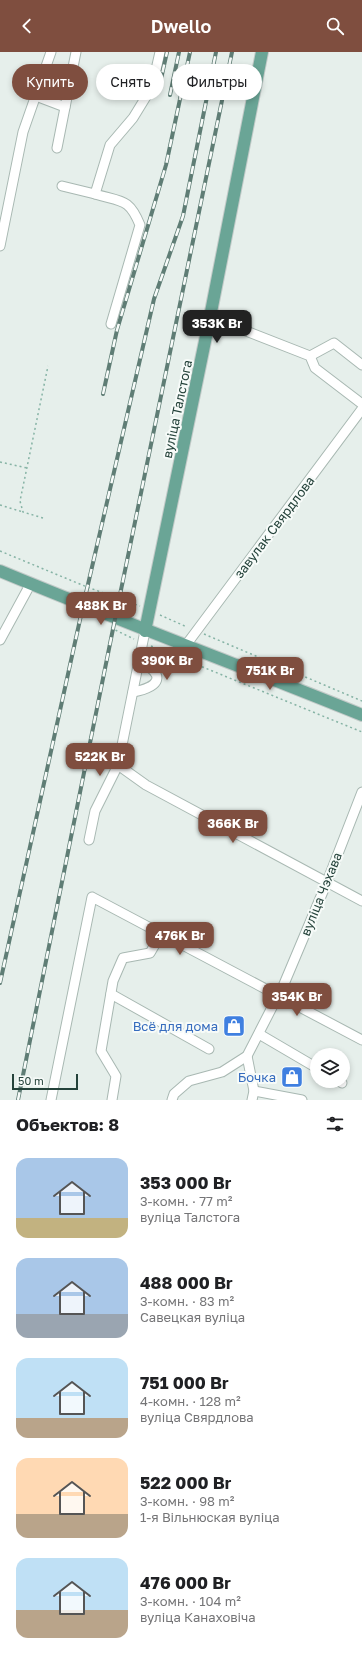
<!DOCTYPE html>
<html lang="ru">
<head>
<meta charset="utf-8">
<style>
  :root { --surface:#fff; --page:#f2f2f2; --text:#202124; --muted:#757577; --accent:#7f4e3f }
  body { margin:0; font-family:"Golos Text",sans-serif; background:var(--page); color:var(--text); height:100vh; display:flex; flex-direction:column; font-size:15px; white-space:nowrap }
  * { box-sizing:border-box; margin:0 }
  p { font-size:13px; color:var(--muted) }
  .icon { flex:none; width:22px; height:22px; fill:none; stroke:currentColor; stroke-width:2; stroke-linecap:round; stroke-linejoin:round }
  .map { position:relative; height:1048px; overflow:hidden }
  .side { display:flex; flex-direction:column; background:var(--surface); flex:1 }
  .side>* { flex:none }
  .hud { position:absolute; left:12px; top:12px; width:338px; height:36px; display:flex; gap:8px }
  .buttons { position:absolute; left:310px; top:996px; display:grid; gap:8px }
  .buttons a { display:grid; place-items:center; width:40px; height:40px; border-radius:50%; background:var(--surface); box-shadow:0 2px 6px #0003; font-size:20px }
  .scale { position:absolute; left:12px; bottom:10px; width:66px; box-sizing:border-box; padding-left:4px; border:2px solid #24423a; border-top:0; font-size:11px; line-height:14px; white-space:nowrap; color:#24423a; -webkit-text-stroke:3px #f7fbf9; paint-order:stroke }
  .price { position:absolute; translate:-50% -34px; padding:0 9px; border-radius:8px; background:var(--accent); color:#fff; font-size:13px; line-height:26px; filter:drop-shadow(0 1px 2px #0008) }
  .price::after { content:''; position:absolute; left:50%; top:24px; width:12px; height:9px; margin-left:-6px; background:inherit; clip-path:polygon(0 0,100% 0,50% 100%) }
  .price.active { background:#222; color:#fff }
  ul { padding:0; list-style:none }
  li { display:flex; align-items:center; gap:12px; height:100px; padding:0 16px }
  li span { display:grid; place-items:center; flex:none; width:112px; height:80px; border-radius:12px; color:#555 }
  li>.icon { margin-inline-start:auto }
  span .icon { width:48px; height:48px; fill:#fffc; stroke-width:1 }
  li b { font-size:17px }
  h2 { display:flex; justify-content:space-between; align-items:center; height:48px; padding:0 16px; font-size:17px }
  .pill { padding:0 14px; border-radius:18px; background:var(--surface); box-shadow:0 2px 6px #0003; font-size:14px; line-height:36px }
  .pill.active { background:var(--accent); color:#fff }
  header { display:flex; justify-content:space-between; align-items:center; height:52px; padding:0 16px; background:var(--accent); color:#fff; font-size:18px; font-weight:600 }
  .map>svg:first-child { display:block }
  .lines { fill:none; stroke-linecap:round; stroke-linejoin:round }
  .minor-casing { stroke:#a8b8b2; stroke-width:11 }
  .major-casing { stroke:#c2cac8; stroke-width:14 }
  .path { stroke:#86b3a5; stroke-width:1.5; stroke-dasharray:2 3; stroke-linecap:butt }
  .minor { stroke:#fff; stroke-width:9 }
  .major { stroke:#6aa596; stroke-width:12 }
  .rail-casing { stroke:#5f7d75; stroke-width:4 }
  .rail { stroke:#f7fbf9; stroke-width:2.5; stroke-dasharray:8; stroke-linecap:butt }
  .labels { text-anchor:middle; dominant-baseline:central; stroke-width:4; stroke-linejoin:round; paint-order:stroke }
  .street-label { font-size:13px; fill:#24423a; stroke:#f7fbf9 }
  .shop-label { font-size:13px; fill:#366cbe; stroke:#f7fbf9; text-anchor:end }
</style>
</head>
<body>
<header><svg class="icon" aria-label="back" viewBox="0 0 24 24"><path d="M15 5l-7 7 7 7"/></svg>Dwello<svg class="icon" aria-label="search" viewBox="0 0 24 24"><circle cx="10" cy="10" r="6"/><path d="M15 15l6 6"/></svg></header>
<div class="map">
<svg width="362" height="1048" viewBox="0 0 362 1048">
  <rect width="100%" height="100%" fill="#e6efeb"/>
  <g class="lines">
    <g class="minor-casing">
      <g id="minor">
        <path d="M 36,44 L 65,55"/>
        <path d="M 57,96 L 76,0"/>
        <path d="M 62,134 L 95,142"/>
        <path d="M 0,194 L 23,80 L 51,0"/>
        <path d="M 210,265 L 310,304 L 315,316 L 362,352"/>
        <path d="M 111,272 L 140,173 C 129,146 122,150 95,142 L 110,93 L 133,66 L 152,35 L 160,0"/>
        <path d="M 310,304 L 334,291 L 362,313"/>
        <path d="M 0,588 L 31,531"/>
        <path d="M 186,593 L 362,357"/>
        <path d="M 133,640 C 160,635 167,623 139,609"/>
        <path d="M 118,713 L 146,733 L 362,849"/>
        <path d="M 89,788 L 95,759 L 118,713 L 145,579"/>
        <path d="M 111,942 L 209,997"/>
        <path d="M 259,982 L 317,1016"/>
        <path d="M 247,1004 L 254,1039 L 252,1048"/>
        <path d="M 339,1029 L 342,1031"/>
        <path d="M 254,1039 L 302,1048"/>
        <path d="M 51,1048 L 92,845 L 362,988"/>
        <path d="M 112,1048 L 116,1024 L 101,999 L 113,929 L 123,906 L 150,901 L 161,882"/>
        <path d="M 172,1048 L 174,1042 L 189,1029 L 222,1020 L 247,1004 L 284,932 L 327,830 L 362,740"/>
      </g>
    </g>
    <g class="major-casing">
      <g id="major">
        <path d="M 0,519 C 120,569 241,614 362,663"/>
        <path d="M 145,579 L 210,265 L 262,0"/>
      </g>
    </g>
    <g class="path">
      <path d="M 0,410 L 27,416"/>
      <path d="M 0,453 L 23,460"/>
      <path d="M 43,466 L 23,460 L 20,449 L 48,314"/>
      <path d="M 0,499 L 87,535 L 140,554"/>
      <path d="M 160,563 L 187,575"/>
      <path d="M 111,576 L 134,587"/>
      <path d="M 204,582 L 362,649"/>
      <path d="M 151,594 L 362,680"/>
    </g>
    <use href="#minor" class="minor"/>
    <use href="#major" class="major"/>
    <g class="rail-casing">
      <g id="rail">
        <path d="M 159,36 L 167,0"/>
        <path d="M 170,43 L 179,0"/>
        <path d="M 103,342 L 117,278 L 166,113 L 190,0"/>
        <path d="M 0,931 L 83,554 L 154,247 L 183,164 L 216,0"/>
        <path d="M 18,1048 L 115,567 L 232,0"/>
      </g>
    </g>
    <use href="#rail" class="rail"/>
  </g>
  <defs>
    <g id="shop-square" transform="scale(1.15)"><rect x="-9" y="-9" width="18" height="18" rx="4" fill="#3f7fe0" stroke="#f7fbf9"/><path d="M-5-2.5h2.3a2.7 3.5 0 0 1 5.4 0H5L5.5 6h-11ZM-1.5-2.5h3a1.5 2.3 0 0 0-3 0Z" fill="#fff"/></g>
  </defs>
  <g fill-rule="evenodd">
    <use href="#shop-square" x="234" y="974"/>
    <use href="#shop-square" x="292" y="1025"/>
  </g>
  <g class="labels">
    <g class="street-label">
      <text transform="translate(177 357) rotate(-78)">вуліца Талстога</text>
      <text transform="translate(274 475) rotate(-53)">завулак Свярдлова</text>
      <text transform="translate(321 842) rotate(-68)">вуліца Чэхава</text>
    </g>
    <g class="shop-label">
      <text x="218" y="974">Всё для дома</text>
      <text x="276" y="1025">Бочка</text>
    </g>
  </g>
</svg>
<div class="buttons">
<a><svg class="icon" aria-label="layers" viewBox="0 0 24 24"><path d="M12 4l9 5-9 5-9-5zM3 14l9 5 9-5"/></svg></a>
</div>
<div class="scale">50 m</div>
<b class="price active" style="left:217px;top:292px">353K Br</b>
<b class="price" style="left:101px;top:574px">488K Br</b>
<b class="price" style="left:167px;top:629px">390K Br</b>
<b class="price" style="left:270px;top:639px">751K Br</b>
<b class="price" style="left:100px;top:725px">522K Br</b>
<b class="price" style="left:233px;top:792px">366K Br</b>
<b class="price" style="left:180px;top:904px">476K Br</b>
<b class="price" style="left:297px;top:965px">354K Br</b>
<div class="hud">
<a class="pill active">Купить</a>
<a class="pill">Снять</a>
<a class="pill">Фильтры</a>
</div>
</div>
<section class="side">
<h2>Объектов: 8<svg class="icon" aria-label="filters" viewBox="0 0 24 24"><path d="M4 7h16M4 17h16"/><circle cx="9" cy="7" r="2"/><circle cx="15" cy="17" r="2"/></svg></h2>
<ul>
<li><span style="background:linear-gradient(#a9c7e8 75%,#c2b280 0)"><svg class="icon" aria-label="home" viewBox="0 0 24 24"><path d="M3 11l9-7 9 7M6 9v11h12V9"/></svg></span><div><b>353 000 Br</b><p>3-комн. · 77 m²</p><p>вуліца Талстога</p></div></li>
<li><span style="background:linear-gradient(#a9c7e8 70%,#9aa5b1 0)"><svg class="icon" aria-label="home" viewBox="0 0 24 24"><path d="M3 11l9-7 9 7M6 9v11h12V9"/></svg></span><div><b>488 000 Br</b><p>3-комн. · 83 m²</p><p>Савецкая вуліца</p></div></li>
<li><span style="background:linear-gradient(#bfe0f5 75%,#b9a48a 0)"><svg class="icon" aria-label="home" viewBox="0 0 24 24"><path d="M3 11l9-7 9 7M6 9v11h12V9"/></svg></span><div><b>751 000 Br</b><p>4-комн. · 128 m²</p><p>вуліца Свярдлова</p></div></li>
<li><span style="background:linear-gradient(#ffd9b3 70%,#b9a48a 0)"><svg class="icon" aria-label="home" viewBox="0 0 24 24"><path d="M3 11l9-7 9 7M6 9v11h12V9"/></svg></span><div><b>522 000 Br</b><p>3-комн. · 98 m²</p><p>1-я Вільнюская вуліца</p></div></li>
<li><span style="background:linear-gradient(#bfe0f5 65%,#b9a48a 0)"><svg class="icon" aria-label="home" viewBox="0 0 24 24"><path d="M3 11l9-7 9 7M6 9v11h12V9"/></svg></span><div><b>476 000 Br</b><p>3-комн. · 104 m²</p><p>вуліца Канаховіча</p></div></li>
</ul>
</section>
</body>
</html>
